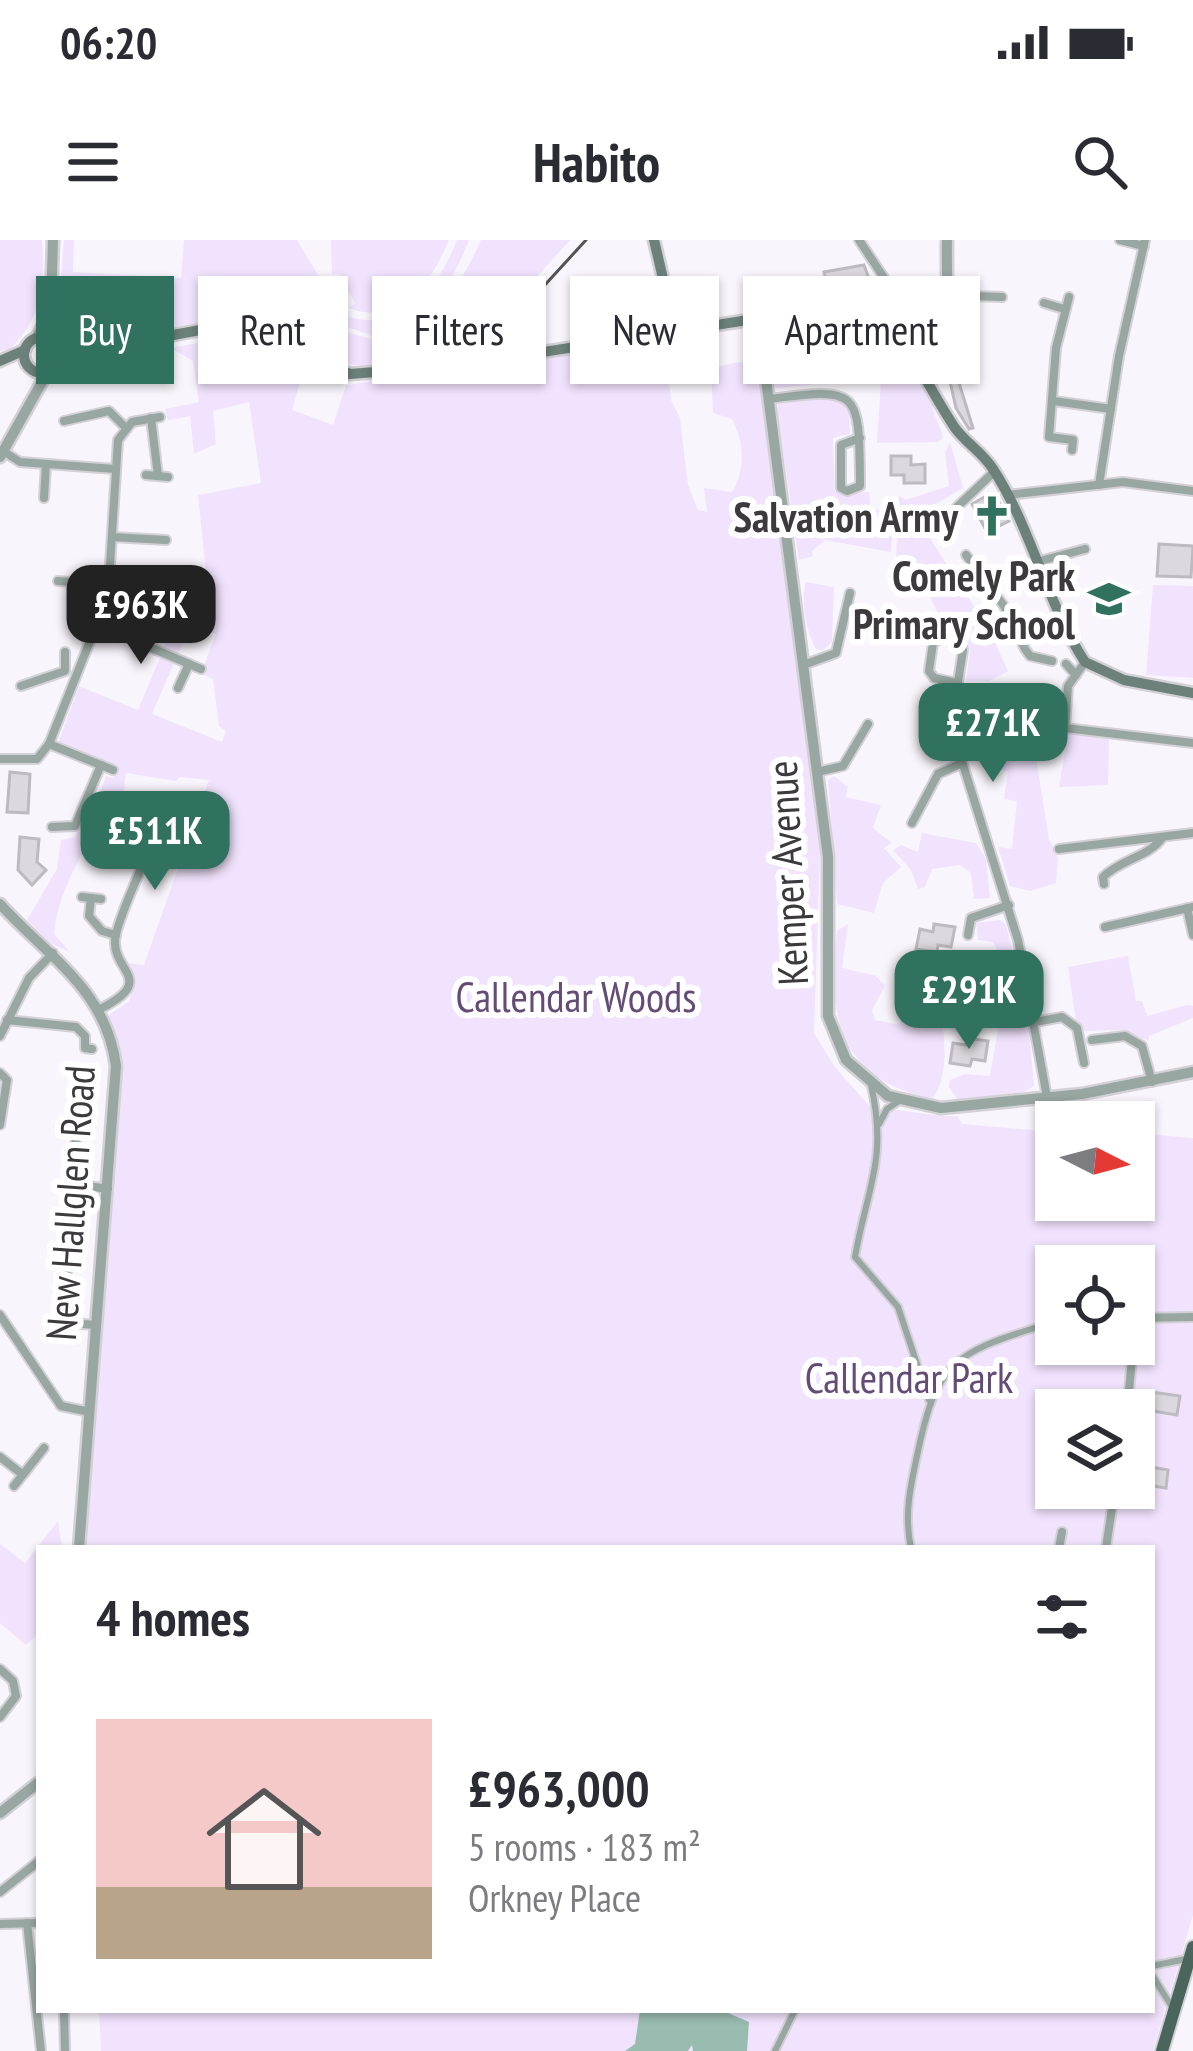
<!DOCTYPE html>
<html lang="en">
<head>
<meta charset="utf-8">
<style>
  :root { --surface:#fff; --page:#f2f2f3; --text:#2b2b33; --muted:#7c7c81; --accent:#317160 }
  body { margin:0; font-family:"PT Sans Narrow",sans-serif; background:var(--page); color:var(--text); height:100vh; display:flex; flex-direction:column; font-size:45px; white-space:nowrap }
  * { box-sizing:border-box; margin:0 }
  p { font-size:39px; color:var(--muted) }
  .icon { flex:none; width:66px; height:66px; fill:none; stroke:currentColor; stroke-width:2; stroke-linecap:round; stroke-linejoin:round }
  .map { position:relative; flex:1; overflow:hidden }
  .sheet { position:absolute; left:36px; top:1305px; width:1119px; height:468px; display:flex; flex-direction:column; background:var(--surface); border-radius:0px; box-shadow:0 3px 9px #0004 }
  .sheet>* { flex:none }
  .hud { position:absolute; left:36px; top:36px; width:1122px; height:108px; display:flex; gap:24px }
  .needle { width:78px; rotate:96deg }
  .fabs { position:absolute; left:1035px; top:861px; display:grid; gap:24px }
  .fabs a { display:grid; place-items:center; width:120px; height:120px; border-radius:0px; background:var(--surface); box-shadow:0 3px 9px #0004; font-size:60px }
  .price { position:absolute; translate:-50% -102px; padding:0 27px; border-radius:24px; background:var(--accent); color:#fff; font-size:39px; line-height:78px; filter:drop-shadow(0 3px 6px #0008) }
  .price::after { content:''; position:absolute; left:50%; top:72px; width:36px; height:27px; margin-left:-18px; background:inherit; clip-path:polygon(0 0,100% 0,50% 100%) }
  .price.active { background:#222; color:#fff }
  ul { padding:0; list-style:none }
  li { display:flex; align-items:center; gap:36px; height:300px; padding:0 60px }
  li span { display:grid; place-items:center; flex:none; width:336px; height:240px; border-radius:0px; color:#555 }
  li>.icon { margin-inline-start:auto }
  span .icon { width:144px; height:144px; fill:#fffc; stroke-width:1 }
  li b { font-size:51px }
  h2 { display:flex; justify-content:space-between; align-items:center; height:144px; padding:0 60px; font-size:51px }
  .pill { padding:0 42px; border-radius:0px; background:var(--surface); box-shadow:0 3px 9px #0004; font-size:42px; line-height:108px }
  .pill.active { background:var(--accent); color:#fff }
  .status { display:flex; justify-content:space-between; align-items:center; height:84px; padding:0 60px; background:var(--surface); direction:ltr }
  .status svg { height:33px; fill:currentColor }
  header { display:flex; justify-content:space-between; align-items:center; height:156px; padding:0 60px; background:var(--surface); font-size:54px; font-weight:600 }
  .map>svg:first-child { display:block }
  .green { fill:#f1e3fd; fill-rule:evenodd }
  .water { fill:#99bcb0 }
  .building { fill:#dcd8df; stroke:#bdbac1; stroke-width:3 }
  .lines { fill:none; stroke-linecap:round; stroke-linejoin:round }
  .pedestrian-casing { stroke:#d3d0d6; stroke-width:10 }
  .minor-casing { stroke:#d3d0d6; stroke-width:12 }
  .tertiary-casing { stroke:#d3d0d6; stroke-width:15 }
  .secondary-casing { stroke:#d3d0d6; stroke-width:15 }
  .primary-casing { stroke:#d3d0d6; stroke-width:16 }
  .pedestrian { stroke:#98a7a2; stroke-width:6 }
  .minor { stroke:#98a7a2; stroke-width:8 }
  .tertiary { stroke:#98a7a2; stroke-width:10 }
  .secondary { stroke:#6b8179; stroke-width:10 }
  .primary { stroke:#4a655c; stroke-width:12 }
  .rail { stroke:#555356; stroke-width:3 }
  .secondary-bridge-casing { stroke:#d3d0d6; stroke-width:15; stroke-linecap:butt }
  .secondary-bridge { stroke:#6b8179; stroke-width:10 }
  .labels { text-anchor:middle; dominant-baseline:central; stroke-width:12; stroke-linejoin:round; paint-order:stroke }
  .poi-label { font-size:42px; font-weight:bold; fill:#3c3a3d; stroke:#fff; text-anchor:end }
  .street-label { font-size:42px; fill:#3c3a3d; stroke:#fff }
  .park-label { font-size:42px; fill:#644c76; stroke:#fff }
</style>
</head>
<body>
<div class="status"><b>06:20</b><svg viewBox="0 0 49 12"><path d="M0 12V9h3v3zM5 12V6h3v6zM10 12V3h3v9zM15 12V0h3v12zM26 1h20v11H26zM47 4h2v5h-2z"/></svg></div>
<header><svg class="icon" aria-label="menu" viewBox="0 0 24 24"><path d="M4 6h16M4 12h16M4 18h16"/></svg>Habito<svg class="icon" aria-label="search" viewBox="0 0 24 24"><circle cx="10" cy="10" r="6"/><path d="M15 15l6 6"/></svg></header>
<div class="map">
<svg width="1193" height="1811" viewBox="0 0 1193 1811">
  <rect width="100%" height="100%" fill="#f9f5fc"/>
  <g class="green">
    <path d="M 0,0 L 42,0 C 46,43 41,80 9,110 L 0,111 Z"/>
    <path d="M 64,0 L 74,0 L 73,32 L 181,38 L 184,0 L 297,0 L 324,45 L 321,63 L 330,115 C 292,115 247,77 197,83 C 155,88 114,121 72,107 L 57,92 Z"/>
    <path d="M 331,0 L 449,0 C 431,42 402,88 349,68 L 355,63 L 339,34 L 332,34 Z"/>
    <path d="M 457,0 L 469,0 C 451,44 430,83 383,99 L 349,88 L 345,76 C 404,94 437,50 457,0 Z"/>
    <path d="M 481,0 L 570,0 L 497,81 L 511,98 L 506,107 L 370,128 L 335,121 L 335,95 L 346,92 L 390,104 C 438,80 459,48 481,0 Z"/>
    <path d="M 808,81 C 865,81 920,113 934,172 C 936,182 942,188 943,198 L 938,202 L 877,203 L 883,109 L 874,103 L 815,97 L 812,145 L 775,148 L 767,97 L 792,83 Z"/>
    <path d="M 217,99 L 240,103 L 244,111 L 256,105 L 305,125 L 292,170 L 333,185 L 346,145 L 664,100 L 671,160 L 680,178 L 688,245 L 698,270 L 707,272 L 704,248 L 732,252 C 746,228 744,203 732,179 L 713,173 L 711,128 L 740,122 L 757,127 L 785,314 L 820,613 L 814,793 L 834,826 L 873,870 C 901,867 927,877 957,876 L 962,884 L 1056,892 L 1056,960 L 1134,960 L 1134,893 L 1193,898 L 1193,1675 L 1153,1811 L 101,1811 L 99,1770 L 1152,1770 L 1152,1308 L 83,1308 L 121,833 L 109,775 L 129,761 L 134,741 L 128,723 L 144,725 L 209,540 L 180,537 L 176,541 L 126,533 L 122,565 L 113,564 C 89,602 59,645 54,694 L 70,712 L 50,703 L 27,680 L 57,629 L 61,600 L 75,597 L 89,572 L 93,573 L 106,536 L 112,538 L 117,530 L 57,506 L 79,446 L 138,470 L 174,384 L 182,380 L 180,348 L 207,342 L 198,255 L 261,243 L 249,162 L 213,171 L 216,204 L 194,214 L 190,176 L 168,180 L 165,169 L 199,162 L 193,121 L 171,108 ZM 191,384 L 216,394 L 201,433 L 213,439 L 219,486 L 226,491 L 222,502 L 152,474 ZM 1056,1026 L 1134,1026 L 1134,1104 L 1056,1104 ZM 1056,1170 L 1134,1170 L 1134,1248 L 1056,1248 Z"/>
    <path d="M 832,157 L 849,169 L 850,194 L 833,198 L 835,252 L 869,252 L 871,268 L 894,274 L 891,312 L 825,300 L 812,311 L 813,316 L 799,320 L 777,171 L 778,164 Z"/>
    <path d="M 950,202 L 963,248 L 936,264 L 911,269 L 989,390 L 1008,431 L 989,441 L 966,441 L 970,410 L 947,392 L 917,330 L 896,319 L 899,256 L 906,260 L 949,246 L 945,213 Z"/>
    <path d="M 806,342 L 834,347 L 832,402 L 822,411 L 816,409 C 806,391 800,362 806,342 Z"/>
    <path d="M 1153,345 L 1193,346 L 1193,438 L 1146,435 Z"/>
    <path d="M 1024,443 L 1049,599 L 1058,618 L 1056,643 L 1030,651 L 1010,646 L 998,607 L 1012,609 L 1017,561 L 1004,559 L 1008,531 L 997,529 L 1002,497 L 992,493 L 998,461 Z"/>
    <path d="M 1068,494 L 1109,498 L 1108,545 L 1059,547 Z"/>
    <path d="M 834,536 L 848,547 L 845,557 L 881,565 L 873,588 L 892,603 L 884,608 L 901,627 L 883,643 L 874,673 L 837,664 L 828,540 Z"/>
    <path d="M 922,593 L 976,603 L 986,619 L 990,658 L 974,659 L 971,633 L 960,625 L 932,629 L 925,647 L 918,649 L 911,630 L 893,610 L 901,605 L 918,612 Z"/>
    <path d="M 1000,680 L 1006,685 L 1027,769 L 1034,846 L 1024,852 L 958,860 L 949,847 L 950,840 L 965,834 L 990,836 L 999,784 L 991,784 L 986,765 L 993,763 L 1001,718 L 993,702 L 978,700 L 976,683 Z"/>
    <path d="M 848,684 L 842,728 L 876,736 L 885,746 L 872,770 L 875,780 L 900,785 L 908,737 L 918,727 L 934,740 C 942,771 954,833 932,859 C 838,838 827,777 837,691 Z"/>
    <path d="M 1128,716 L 1136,761 L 1142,761 L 1147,776 L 1187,765 L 1193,766 L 1193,778 L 1149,796 L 1149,801 L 1122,790 L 1085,791 L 1076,781 L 1068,727 Z"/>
    <path d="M 58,1281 L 62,1308 L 39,1308 L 39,1393 L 26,1405 L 0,1383 L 0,1304 L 25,1323 Z"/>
  </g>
  <path class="water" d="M 640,1770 L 721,1770 L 749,1782 L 747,1811 L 693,1811 L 692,1805 L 688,1811 L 625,1811 L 635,1804 Z"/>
  <g class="building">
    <path d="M 864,25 L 873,50 L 829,60 L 824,32 Z"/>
    <path d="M 844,111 L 864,111 L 864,120 L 877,120 L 877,138 L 857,138 L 857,130 L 844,130 Z"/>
    <path d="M 973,135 L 973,141 L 959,143 L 973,188 L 969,189 L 956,168 L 949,137 Z"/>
    <path d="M 891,216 L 911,216 L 911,225 L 925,224 L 925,243 L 904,243 L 904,235 L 891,235 Z"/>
    <path d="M 988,255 L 995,255 L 1009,281 L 987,292 L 972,264 Z"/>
    <path d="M 1159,304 L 1193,306 L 1191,337 L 1157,336 Z"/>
    <path d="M 10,532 L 30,534 L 28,573 L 7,572 Z"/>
    <path d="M 20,597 L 39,599 L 37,622 L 46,630 L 32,645 L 18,630 Z"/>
    <path d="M 934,684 L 955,687 L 951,707 L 938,705 L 937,712 L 916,709 L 920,689 L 933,692 Z"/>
    <path d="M 967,798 L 988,801 L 985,821 L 972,819 L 970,826 L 950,823 L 953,803 L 966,805 Z"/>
    <path d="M 1144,1151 L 1180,1156 L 1177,1175 L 1141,1169 Z"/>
    <path d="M 1134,1224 L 1168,1230 L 1166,1248 L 1134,1243 Z"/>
  </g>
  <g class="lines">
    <g class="pedestrian-casing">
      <g id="pedestrian">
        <path d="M 871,845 C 888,919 867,948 855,1017 L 898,1067 L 929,1160"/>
        <path d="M 879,884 L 887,869 L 899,861"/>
        <path d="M 911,1308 C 904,1276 910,1248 917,1216 C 936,1124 952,1113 1041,1086"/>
        <path d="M 1152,1726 L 1186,1719"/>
        <path d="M 1152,1735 L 1172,1767"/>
        <path d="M 775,1811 L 795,1770"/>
      </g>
    </g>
    <g class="minor-casing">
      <g id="minor">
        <path d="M 859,0 L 925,100 L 944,105"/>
        <path d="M 1120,0 L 1144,6"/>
        <path d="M 945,55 L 1002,57"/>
        <path d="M 1069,57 L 1056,108 L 1049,197 L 1073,200 L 1072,210"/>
        <path d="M 1044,63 L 1064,69"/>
        <path d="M 847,72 L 853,64 L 892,53"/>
        <path d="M 769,159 C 859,147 859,150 860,239 L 860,246 L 847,251 L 841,248 L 841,205 L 860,198"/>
        <path d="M 1054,161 L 1111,169"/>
        <path d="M 151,178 L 158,236"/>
        <path d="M 64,181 L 109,171 L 125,187"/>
        <path d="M 3,211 L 20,222 L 115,229"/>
        <path d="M 146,235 L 168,237"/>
        <path d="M 1099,245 L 1119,116 L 1145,0"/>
        <path d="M 1008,255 L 1123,242 L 1193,251"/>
        <path d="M 44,258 L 46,224"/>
        <path d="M 957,267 L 995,231"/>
        <path d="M 112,297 L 166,300"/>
        <path d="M 966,315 L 1004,366 L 1025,409 L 1030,416 L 1052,421"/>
        <path d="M 1036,322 L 1085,309"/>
        <path d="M 58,341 L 109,345"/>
        <path d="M 97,385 L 201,429"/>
        <path d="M 114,393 L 124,362"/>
        <path d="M 1085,422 L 1068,446 L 1065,488 L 1193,503"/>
        <path d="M 806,424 L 836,413 L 850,353"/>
        <path d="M 1066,424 L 1076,435"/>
        <path d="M 957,443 L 934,438 L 929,431 L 933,403 L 947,394 L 959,400 L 963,410 L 955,461 L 959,512 L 1018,700 L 1047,857"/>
        <path d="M 21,446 L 65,431 L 65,412"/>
        <path d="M 178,448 L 189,424"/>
        <path d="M 49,504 L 113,530"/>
        <path d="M 0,519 L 37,519 L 49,504 L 108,356 L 118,200 L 132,182 L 160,177"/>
        <path d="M 817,532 L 843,526 L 868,484"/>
        <path d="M 130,573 L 127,604 L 143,623"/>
        <path d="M 912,583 L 938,534 L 962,523"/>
        <path d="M 52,587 L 75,586 L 101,525"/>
        <path d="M 1059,609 L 1193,593"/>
        <path d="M 1104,644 L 1103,637 C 1120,620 1150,616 1162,598"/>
        <path d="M 82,657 L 101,659"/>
        <path d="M 91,658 L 89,676 L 102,691 L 116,695"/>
        <path d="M 1187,668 L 1193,695"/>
        <path d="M 1105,687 L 1193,667"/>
        <path d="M 968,695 L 971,678 L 1009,665"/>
        <path d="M 100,769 C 161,738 107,731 116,694 C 122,670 134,647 143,623 L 153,616 L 170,578 L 180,579"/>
        <path d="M 7,780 L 76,787 L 85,796 L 85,808 L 92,809"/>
        <path d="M 1035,782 L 1062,777 L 1077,788 L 1084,823"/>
        <path d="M 0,796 L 29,738 L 53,713"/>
        <path d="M 1092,800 L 1125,796 L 1142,806 L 1152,842"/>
        <path d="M 0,833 L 7,840 L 0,885"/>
        <path d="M 76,893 L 74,944 L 108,949"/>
        <path d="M 67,1030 L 63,1074 L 70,1083 L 96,1085"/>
        <path d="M 0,1075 L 61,1166 L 90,1172"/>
        <path d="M 1134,1078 L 1193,1077"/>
        <path d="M 1041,1086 L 1056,1085"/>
        <path d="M 1127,1170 L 1134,1100"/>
        <path d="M 0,1217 L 22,1234"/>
        <path d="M 14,1246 L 44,1208"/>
        <path d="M 1059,1308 L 1062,1292"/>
        <path d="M 1106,1308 L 1115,1248"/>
        <path d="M 0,1429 L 13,1441 L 16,1456 L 0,1477"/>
        <path d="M 0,1652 L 39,1621"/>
        <path d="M 27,1683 L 41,1811"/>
        <path d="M 0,1684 L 39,1683"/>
        <path d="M 64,1770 L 65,1811"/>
      </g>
    </g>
    <g class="tertiary-casing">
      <g id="tertiary">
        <path d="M 758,78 L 828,617 L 828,776 L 846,820 L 888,856 L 941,868 L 1082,854 L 1193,832"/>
        <path d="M 37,97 L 48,75"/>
        <path d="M 50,97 L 53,0"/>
        <path d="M 931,141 C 952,121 946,31 947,0"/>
        <path d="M 0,217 L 47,133"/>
        <path d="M 0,664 C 48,717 106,749 116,826 L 79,1308"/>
        <path d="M 0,1573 L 39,1542"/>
      </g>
    </g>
    <g class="secondary-casing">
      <g id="secondary">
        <path d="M 654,0 L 675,90"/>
        <circle cx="42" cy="115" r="18"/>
        <path d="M 60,119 L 122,112 L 157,98 L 211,88 L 270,102 L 350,134 L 452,126"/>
        <path d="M 0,121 L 25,110"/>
        <path d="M 479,122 L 806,71 C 904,67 910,121 955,188 C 966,203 983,213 993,229 C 1032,289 1046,362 1085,422 L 1124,440 L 1193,453"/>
      </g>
    </g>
    <g class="primary-casing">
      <path id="primary" d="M 1162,1811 L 1193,1707"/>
    </g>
    <use href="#pedestrian" class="pedestrian"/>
    <use href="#minor" class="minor"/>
    <use href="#tertiary" class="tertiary"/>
    <use href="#secondary" class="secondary"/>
    <use href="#primary" class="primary"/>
    <path class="rail" d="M 511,82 L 586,0"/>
    <g class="secondary-bridge-casing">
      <path id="secondary-bridge" d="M 452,126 L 479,122"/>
    </g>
    <use href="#secondary-bridge" class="secondary-bridge"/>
  </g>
  <defs>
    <g id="church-bare" transform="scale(3.24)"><path d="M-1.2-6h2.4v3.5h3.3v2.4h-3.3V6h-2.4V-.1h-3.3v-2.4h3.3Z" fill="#317160" stroke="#fff" stroke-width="2.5" paint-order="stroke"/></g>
    <g id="school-bare" transform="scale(3.24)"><path d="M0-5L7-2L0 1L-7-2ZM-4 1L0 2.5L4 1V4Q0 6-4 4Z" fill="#317160" stroke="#fff" stroke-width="2.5" paint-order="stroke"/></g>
  </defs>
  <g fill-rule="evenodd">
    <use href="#church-bare" x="992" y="276"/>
    <use href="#school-bare" x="1109" y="359"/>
  </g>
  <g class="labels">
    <g class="poi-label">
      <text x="958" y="276">Salvation Army</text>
      <text x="1075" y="335">Comely Park<tspan x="1075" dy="48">Primary School</tspan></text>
    </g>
    <g class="street-label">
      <text transform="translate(787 633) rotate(-93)">Kemper Avenue</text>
      <text transform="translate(70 963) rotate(-86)">New Hallglen Road</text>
    </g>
    <g class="park-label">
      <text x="576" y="756">Callendar Woods</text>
      <text x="909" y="1137">Callendar Park</text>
    </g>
  </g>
</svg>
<div class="fabs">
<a><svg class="needle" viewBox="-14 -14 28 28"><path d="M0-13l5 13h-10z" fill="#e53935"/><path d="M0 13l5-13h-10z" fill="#7c7c81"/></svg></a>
<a><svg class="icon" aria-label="locate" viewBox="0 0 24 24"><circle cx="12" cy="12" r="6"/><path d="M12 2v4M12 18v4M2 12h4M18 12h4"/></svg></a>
<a><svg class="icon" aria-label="layers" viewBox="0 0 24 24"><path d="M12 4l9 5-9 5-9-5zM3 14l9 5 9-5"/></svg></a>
</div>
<b class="price active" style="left:141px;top:427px">£963K</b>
<b class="price" style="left:993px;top:545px">£271K</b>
<b class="price" style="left:155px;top:653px">£511K</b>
<b class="price" style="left:969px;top:812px">£291K</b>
<div class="hud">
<a class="pill active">Buy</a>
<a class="pill">Rent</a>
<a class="pill">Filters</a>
<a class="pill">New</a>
<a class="pill">Apartment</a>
</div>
<section class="sheet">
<h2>4 homes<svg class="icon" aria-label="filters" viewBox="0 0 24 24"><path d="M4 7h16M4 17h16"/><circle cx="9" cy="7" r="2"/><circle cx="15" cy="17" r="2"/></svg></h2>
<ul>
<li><span style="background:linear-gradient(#f6c9c9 70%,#b9a48a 0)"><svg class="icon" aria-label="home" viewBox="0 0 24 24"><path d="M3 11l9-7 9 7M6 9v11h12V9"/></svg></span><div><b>£963,000</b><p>5 rooms · 183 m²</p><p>Orkney Place</p></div></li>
</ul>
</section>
</div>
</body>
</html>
